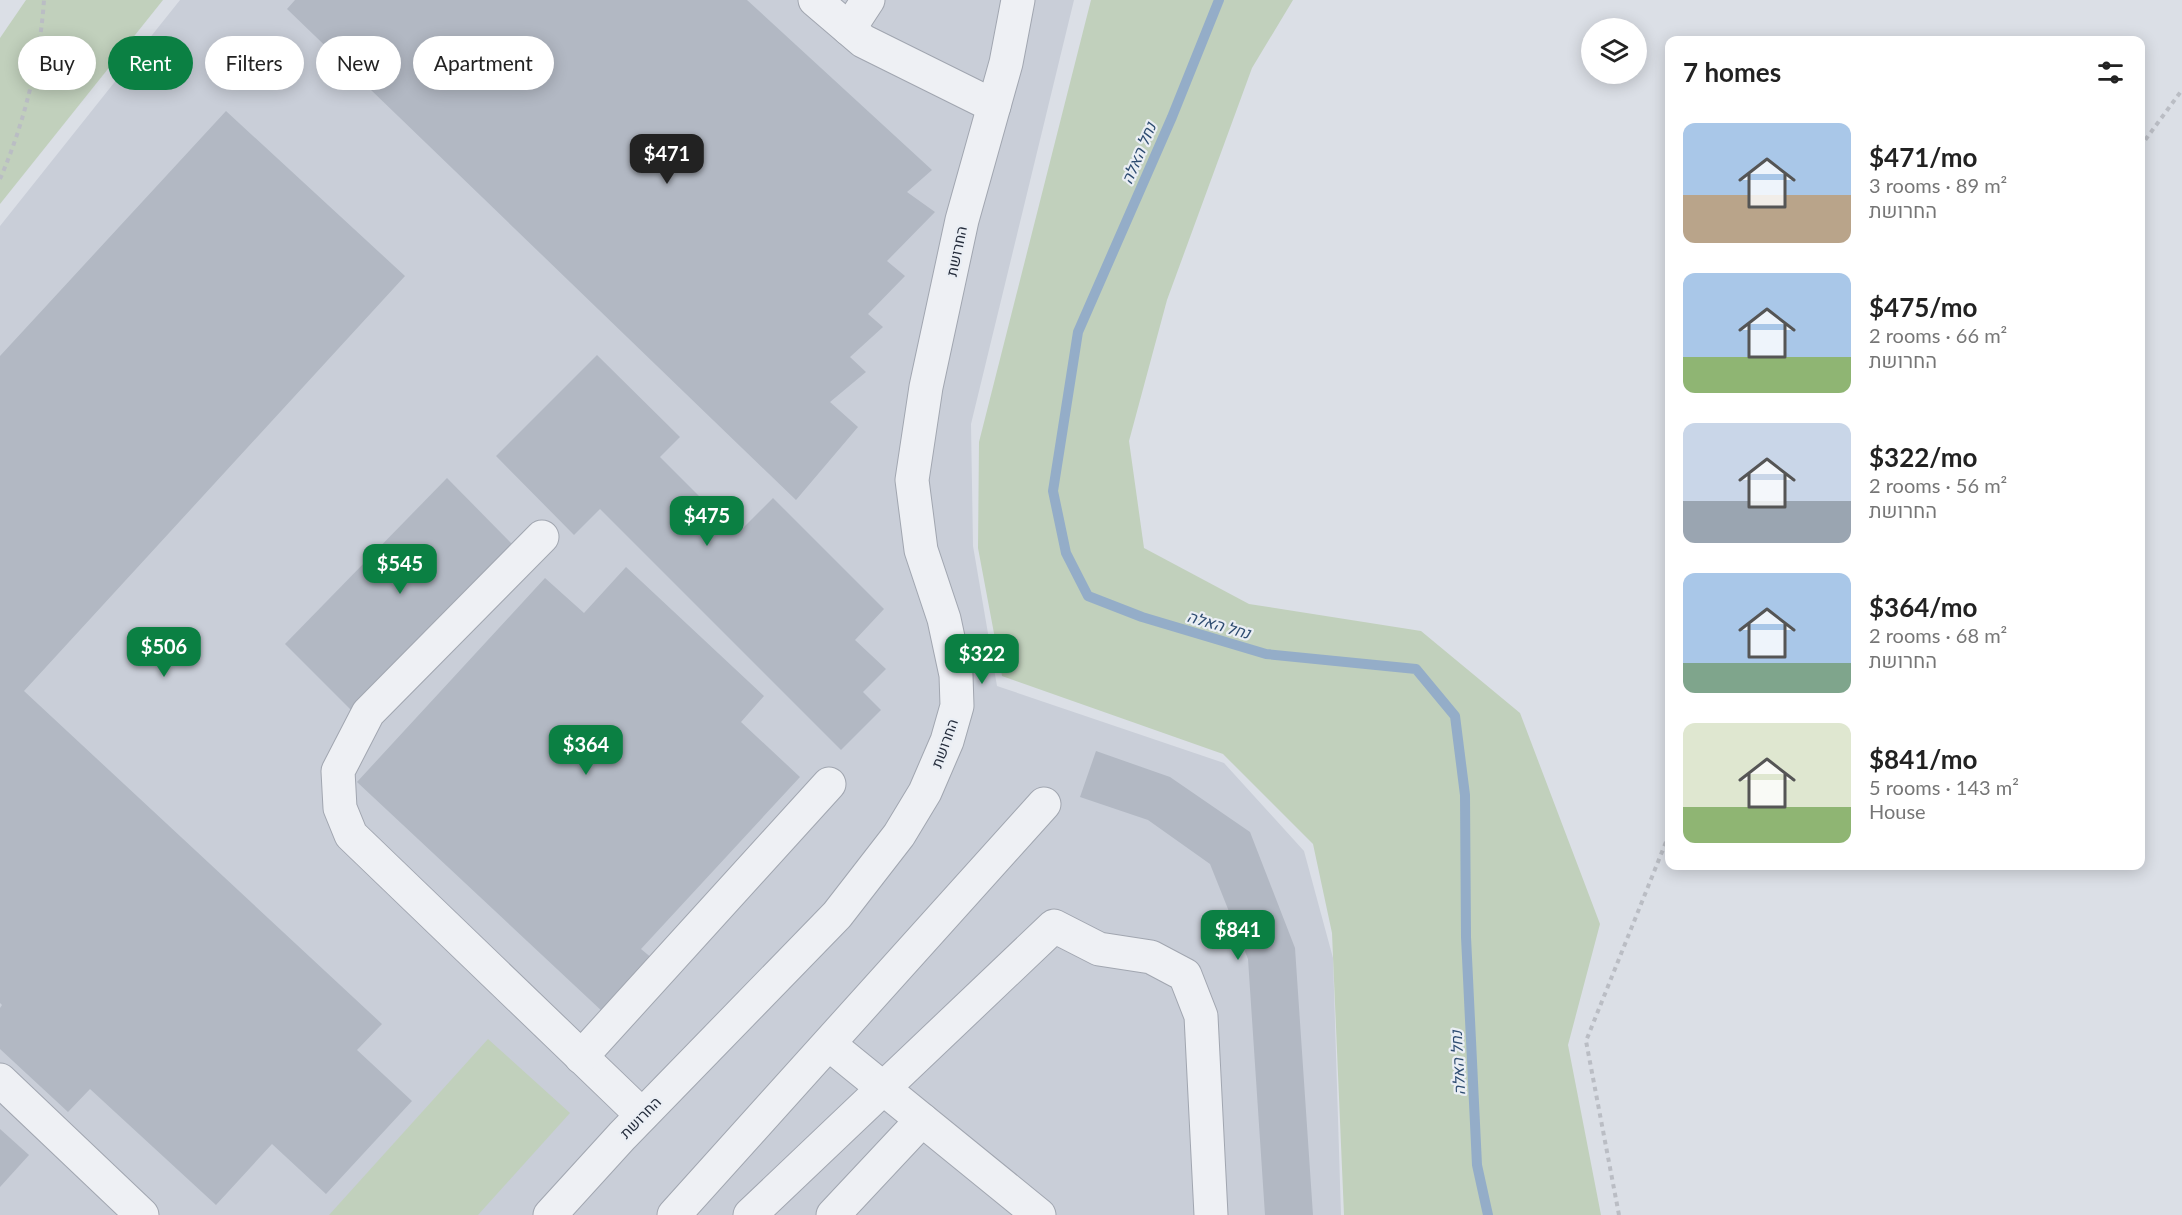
<!DOCTYPE html>
<html lang="en">
<head>
<meta charset="utf-8">
<style>
  :root { --surface:#fff; --page:#f6f6f6; --text:#222; --muted:#767676; --accent:#0b8043 }
  body { margin:0; font-family:Lato,Heebo,sans-serif; background:var(--page); color:var(--text); height:100vh; display:flex; flex-direction:column; font-size:22px; white-space:nowrap }
  * { box-sizing:border-box; margin:0 }
  p { font-size:20px; color:var(--muted) }
  .icon { flex:none; width:33px; height:33px; fill:none; stroke:currentColor; stroke-width:2; stroke-linecap:round; stroke-linejoin:round }
  .map { position:relative; flex:1; overflow:hidden }
  .sheet { position:absolute; left:1665px; top:36px; width:480px; height:834px; display:flex; flex-direction:column; background:var(--surface); border-radius:12px; box-shadow:0 3px 15px #0003 }
  .sheet>* { flex:none }
  .top-card { position:absolute; left:18px; top:36px; width:570px; height:54px; display:flex; gap:12px }
  .controls { position:absolute; left:1581px; top:18px; display:grid; gap:12px }
  .controls a { display:grid; place-items:center; width:66px; height:66px; border-radius:50%; background:var(--surface); box-shadow:0 3px 15px #0003; font-size:30px }
  .price { position:absolute; translate:-50% -51px; padding:0 14px; border-radius:12px; background:var(--accent); color:#fff; font-size:20px; line-height:39px; filter:drop-shadow(0 2px 3px #0008) }
  .price::after { content:''; position:absolute; left:50%; top:36px; width:18px; height:14px; margin-left:-9px; background:inherit; clip-path:polygon(0 0,100% 0,50% 100%) }
  .price.on { background:#222; color:#fff }
  ul { padding:0; list-style:none }
  li { display:flex; align-items:center; gap:18px; height:150px; padding:0 18px }
  li span { display:grid; place-items:center; flex:none; width:168px; height:120px; border-radius:12px; color:#555 }
  li>.icon { margin-inline-start:auto }
  span .icon { width:72px; height:72px; fill:#fffc; stroke-width:1 }
  li b { font-size:26px }
  h2 { display:flex; justify-content:space-between; align-items:center; height:72px; padding:0 18px; font-size:26px }
  .chip { padding:0 21px; border-radius:27px; background:var(--surface); box-shadow:0 3px 15px #0003; font-size:21px; line-height:54px }
  .chip.on { background:var(--accent); color:#fff }
  .map>svg:first-child { display:block }
  .built { fill:#c9ced8 }
  .green { fill:#c1d0bc }
  .lines { fill:none; stroke-linecap:round; stroke-linejoin:round }
  .stream { stroke:#94adc8; stroke-width:10 }
  .building { fill:#b2b8c3 }
  .minor-casing { stroke:#a1a6b0; stroke-width:35 }
  .path { stroke:#babdc4; stroke-width:4; stroke-dasharray:4.5 4.5; stroke-linecap:butt }
  .minor { stroke:#eef0f4; stroke-width:33 }
  .labels { text-anchor:middle; dominant-baseline:central; stroke-width:4.5; stroke-linejoin:round; paint-order:stroke }
  .street-label { font-size:15px; fill:#252d3c; stroke:#eaeef4 }
  .water-label { font-size:16px; font-style:italic; fill:#2e4c71; stroke:#eaeef4 }
</style>
</head>
<body>
<div class="map">
<svg width="2182" height="1215" viewBox="0 0 2182 1215">
  <rect width="100%" height="100%" fill="#dbdfe6"/>
  <path class="built" d="M 180,0 L 1074,0 L 971,424 L 973,546 L 997,686 L 1224,763 L 1304,851 L 1333,958 L 1341,1215 L 0,1215 L 0,226 Z"/>
  <g class="green">
    <path d="M 26,0 L 163,0 L 0,204 L 0,38 Z"/>
    <path d="M 1091,0 L 1293,0 L 1252,68 L 1167,300 L 1129,441 L 1144,548 L 1249,604 L 1421,631 L 1520,713 L 1600,924 L 1568,1045 L 1601,1215 L 1344,1215 L 1332,933 L 1313,844 L 1223,754 L 1002,676 L 978,548 L 979,442 Z"/>
    <path d="M 488,1039 L 570,1113 L 478,1215 L 329,1215 Z"/>
  </g>
  <g class="lines">
    <path class="stream" d="M 1219,0 L 1172,117 L 1078,332 L 1053,491 L 1066,553 L 1088,596 L 1142,617 L 1266,654 L 1416,669 L 1455,716 L 1465,795 L 1466,937 L 1477,1165 L 1488,1215"/>
  </g>
  <g class="building">
    <path d="M 295,0 L 747,0 L 932,170 L 907,192 L 935,212 L 887,261 L 905,276 L 868,314 L 883,327 L 850,357 L 866,372 L 830,402 L 858,427 L 796,500 L 287,9 Z"/>
    <path d="M 226,111 L 405,276 L 24,691 L 382,1024 L 357,1050 L 412,1101 L 326,1194 L 272,1144 L 216,1205 L 90,1089 L 68,1112 L 0,1049 L 0,1008 L 2,1005 L 0,1003 L 0,356 Z"/>
    <path d="M 597,355 L 680,437 L 660,457 L 737,534 L 773,498 L 884,609 L 855,640 L 886,669 L 863,692 L 881,710 L 841,750 L 600,509 L 574,535 L 496,456 Z"/>
    <path d="M 447,478 L 515,547 L 353,712 L 285,644 Z"/>
    <path d="M 626,567 L 764,696 L 741,722 L 800,777 L 641,949 L 653,959 L 604,1013 L 357,782 L 545,578 L 584,613 Z"/>
    <path d="M 1096,751 L 1170,777 L 1250,832 L 1295,948 L 1313,1215 L 1265,1215 L 1248,959 L 1210,864 L 1148,820 L 1080,797 Z"/>
    <path d="M 0,1129 L 29,1155 L 0,1187 Z"/>
  </g>
  <g class="lines">
    <g class="minor-casing">
      <g id="minor">
        <path d="M 815,0 L 863,41 L 994,106"/>
        <path d="M 849,29 L 868,0"/>
        <path d="M 542,537 L 368,713 L 338,771 L 340,808 L 351,835 L 642,1115"/>
        <path d="M 830,1045 L 1039,1215"/>
        <path d="M 581,1057 L 829,784"/>
        <path d="M 0,1080 L 142,1215"/>
        <path d="M 550,1215 L 622,1136 L 837,915 L 899,835 L 925,792 L 947,741 L 957,706 L 956,675 L 944,619 L 921,550 L 912,480 L 926,387 L 962,220 L 1006,63 L 1018,0"/>
        <path d="M 674,1215 L 1044,804"/>
        <path d="M 750,1215 L 1054,926 L 1099,949 L 1151,957 L 1185,975 L 1201,1016 L 1211,1215"/>
        <path d="M 833,1215 L 922,1120"/>
      </g>
    </g>
    <g class="path">
      <path d="M 2140,147 L 2182,90"/>
      <path d="M 0,179 C 24,124 40,60 44,0"/>
      <path d="M 1619,1215 L 1586,1041 L 1670,832"/>
    </g>
    <use href="#minor" class="minor"/>
  </g>
  <g class="labels">
    <g class="street-label">
      <text transform="translate(956 251) rotate(-78)">החרושת</text>
      <text transform="translate(944 743) rotate(-70)">החרושת</text>
      <text transform="translate(640 1117) rotate(-46)">החרושת</text>
    </g>
    <g class="water-label">
      <text transform="translate(1138 153) rotate(-67)">נחל האלה</text>
      <text transform="translate(1219 624) rotate(16)">נחל האלה</text>
      <text transform="translate(1457 1063) rotate(-93)">נחל האלה</text>
    </g>
  </g>
</svg>
<div class="controls">
<a><svg class="icon" aria-label="layers" viewBox="0 0 24 24"><path d="M12 4l9 5-9 5-9-5zM3 14l9 5 9-5"/></svg></a>
</div>
<b class="price on" style="left:667px;top:185px">$471</b>
<b class="price" style="left:707px;top:547px">$475</b>
<b class="price" style="left:400px;top:595px">$545</b>
<b class="price" style="left:164px;top:678px">$506</b>
<b class="price" style="left:982px;top:685px">$322</b>
<b class="price" style="left:586px;top:776px">$364</b>
<b class="price" style="left:1238px;top:961px">$841</b>
<div class="top-card">
<a class="chip">Buy</a>
<a class="chip on">Rent</a>
<a class="chip">Filters</a>
<a class="chip">New</a>
<a class="chip">Apartment</a>
</div>
<section class="sheet">
<h2>7 homes<svg class="icon" aria-label="filters" viewBox="0 0 24 24"><path d="M4 7h16M4 17h16"/><circle cx="9" cy="7" r="2"/><circle cx="15" cy="17" r="2"/></svg></h2>
<ul>
<li><span style="background:linear-gradient(#a9c7e8 60%,#b9a48a 0)"><svg class="icon" aria-label="home" viewBox="0 0 24 24"><path d="M3 11l9-7 9 7M6 9v11h12V9"/></svg></span><div><b>$471/mo</b><p>3 rooms · 89 m²</p><p>החרושת</p></div></li>
<li><span style="background:linear-gradient(#a9c7e8 70%,#8fb573 0)"><svg class="icon" aria-label="home" viewBox="0 0 24 24"><path d="M3 11l9-7 9 7M6 9v11h12V9"/></svg></span><div><b>$475/mo</b><p>2 rooms · 66 m²</p><p>החרושת</p></div></li>
<li><span style="background:linear-gradient(#c9d6e8 65%,#9aa5b1 0)"><svg class="icon" aria-label="home" viewBox="0 0 24 24"><path d="M3 11l9-7 9 7M6 9v11h12V9"/></svg></span><div><b>$322/mo</b><p>2 rooms · 56 m²</p><p>החרושת</p></div></li>
<li><span style="background:linear-gradient(#a9c7e8 75%,#7fa58c 0)"><svg class="icon" aria-label="home" viewBox="0 0 24 24"><path d="M3 11l9-7 9 7M6 9v11h12V9"/></svg></span><div><b>$364/mo</b><p>2 rooms · 68 m²</p><p>החרושת</p></div></li>
<li><span style="background:linear-gradient(#dfe7d0 70%,#8fb573 0)"><svg class="icon" aria-label="home" viewBox="0 0 24 24"><path d="M3 11l9-7 9 7M6 9v11h12V9"/></svg></span><div><b>$841/mo</b><p>5 rooms · 143 m²</p><p>House</p></div></li>
</ul>
</section>
</div>
</body>
</html>
